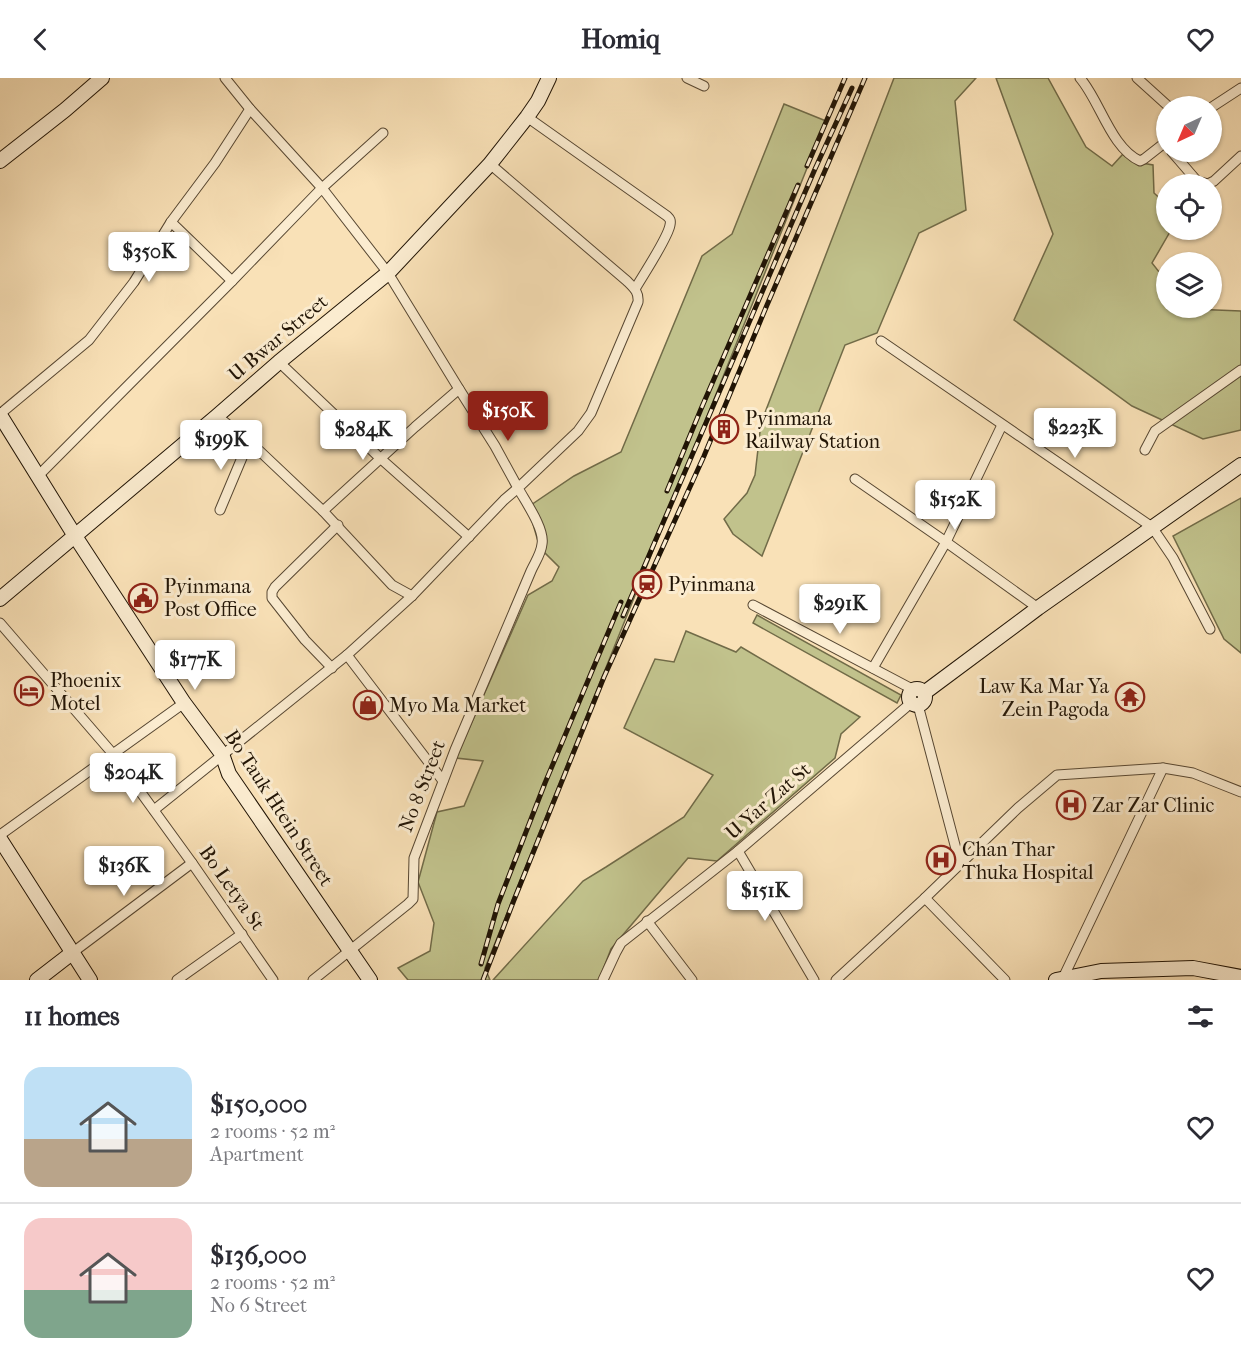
<!DOCTYPE html>
<html lang="en">
<head>
<meta charset="utf-8">
<style>
  :root { --surface:#fff; --page:#f2f2f3; --text:#2b2b33; --muted:#7c7c81; --line:#e1e1e2; --accent:#8f2418 }
  body { margin:0; font-family:"IM FELL French Canon",serif; background:var(--page); color:var(--text); height:100vh; display:flex; flex-direction:column; font-size:22px; white-space:nowrap }
  * { box-sizing:border-box; margin:0 }
  p { font-size:20px; color:var(--muted) }
  .icon { flex:none; width:33px; height:33px; fill:none; stroke:currentColor; stroke-width:2; stroke-linecap:round; stroke-linejoin:round }
  .map { position:relative; height:902px; overflow:hidden }
  .sheet { display:flex; flex-direction:column; background:var(--surface); flex:1 }
  .sheet>* { flex:none }
  .needle { width:39px; rotate:224deg }
  .fabs { position:absolute; left:1156px; top:18px; display:grid; gap:12px }
  .fabs a { display:grid; place-items:center; width:66px; height:66px; border-radius:50%; background:var(--surface); box-shadow:0 2px 4px #0004; font-size:30px }
  .price { position:absolute; translate:-50% -51px; padding:0 14px; border-radius:6px; background:#fff; color:#222; font-size:20px; line-height:39px; filter:drop-shadow(0 2px 3px #0008) }
  .price::after { content:''; position:absolute; left:50%; top:36px; width:18px; height:14px; margin-left:-9px; background:inherit; clip-path:polygon(0 0,100% 0,50% 100%) }
  .price.on { background:var(--accent); color:#fff }
  ul { padding:0; list-style:none }
  li { display:flex; align-items:center; gap:18px; height:150px; padding:0 24px }
  li+li { border-top:2px solid var(--line) }
  li span { display:grid; place-items:center; flex:none; width:168px; height:120px; border-radius:18px; color:#555 }
  li>.icon { margin-inline-start:auto }
  span .icon { width:72px; height:72px; fill:#fffc; stroke-width:1 }
  li b { font-size:26px }
  h2 { display:flex; justify-content:space-between; align-items:center; height:72px; padding:0 24px; font-size:26px }
  header { display:flex; justify-content:space-between; align-items:center; height:78px; padding:0 24px; background:var(--surface); font-size:27px; font-weight:700 }
  .map>svg:first-child { display:block }
  .green { fill:#c1c28c; stroke:#716b48; stroke-width:1.5 }
  .lines { fill:none; stroke-linecap:round; stroke-linejoin:round }
  .street-casing { stroke:#574732; stroke-width:11 }
  .secondary-casing { stroke:#211405; stroke-width:16 }
  .street { stroke:#fbecd0; stroke-width:9 }
  .secondary { stroke:#fbecd0; stroke-width:14 }
  .rail-casing { stroke:#211405; stroke-width:5 }
  .rail { stroke:#fbecd0; stroke-width:3; stroke-dasharray:9; stroke-linecap:butt }
  .labels { text-anchor:middle; dominant-baseline:central; stroke-width:6; stroke-linejoin:round; paint-order:stroke }
  .street-label { font-size:20px; fill:#211405; stroke:#fbecd0 }
  .poi-label { font-size:20px; fill:#211405; stroke:#fbecd0; text-anchor:start }
</style>
</head>
<body>
<header><svg class="icon" aria-label="back" viewBox="0 0 24 24"><path d="M15 5l-7 7 7 7"/></svg>Homiq<svg class="icon" aria-label="heart" viewBox="0 0 24 24"><path d="M12 20l-8-8c-3-5 5-10 8-4 3-6 11-1 8 4z"/></svg></header>
<div class="map">
<svg width="1241" height="902" viewBox="0 0 1241 902">
  <rect width="100%" height="100%" fill="#f9e1b7"/>
  <filter id="stains"><feTurbulence type="fractalNoise" baseFrequency=".00333" numOctaves="4"/><feColorMatrix values="0 0 0 0 .2 0 0 0 0 .09 0 0 0 0 .02 0 0 0 .5 -.17"/></filter>
  <radialGradient id="worn" r=".72"><stop offset=".6" stop-color="#630" stop-opacity="0"/><stop offset="1" stop-color="#630" stop-opacity=".3"/></radialGradient>
  <g class="green">
    <path d="M 894,0 L 976,0 L 955,23 L 966,132 L 919,155 L 877,255 L 845,267 L 762,478 L 733,456 L 724,441 L 747,415 L 755,397 L 761,345 Z"/>
    <path d="M 996,0 L 1048,0 L 1086,69 L 1112,88 L 1123,76 L 1136,84 L 1153,87 L 1154,115 L 1167,127 L 1167,152 L 1171,152 L 1152,185 L 1167,204 L 1167,230 L 1241,233 L 1241,352 L 1203,361 L 1132,328 L 1014,242 L 1053,156 Z"/>
    <path d="M 784,26 L 826,43 L 485,890 L 490,902 L 408,902 L 398,890 L 430,873 L 434,845 L 418,804 L 437,734 L 464,728 L 483,683 L 456,680 L 528,517 L 552,503 L 559,489 L 540,470 L 528,429 L 574,398 L 621,374 L 702,178 L 732,156 Z"/>
    <path d="M 1241,420 L 1241,575 L 1224,561 L 1173,458 Z"/>
    <path d="M 757,537 L 901,617 L 897,625 L 753,545 Z"/>
    <path d="M 686,553 L 736,574 L 741,569 L 860,639 L 841,656 L 835,680 L 717,783 L 688,780 L 611,871 L 599,902 L 493,902 L 583,803 L 606,789 L 684,739 L 713,697 L 624,650 L 655,581 L 674,584 Z"/>
  </g>
  <g class="lines">
    <g class="street-casing">
      <g id="street">
        <path d="M 687,0 L 704,8"/>
        <path d="M 1080,0 C 1100,23 1111,70 1140,83 L 1144,81 L 1167,63"/>
        <path d="M 1137,0 L 1168,28"/>
        <path d="M 1212,29 L 1241,10"/>
        <path d="M 527,39 L 667,138 C 670,141 671,142 670,147 C 668,160 643,197 635,211"/>
        <path d="M 1172,74 L 1197,103 L 1208,106 L 1214,103 L 1241,78"/>
        <path d="M 171,144 L 232,203"/>
        <path d="M 881,263 L 1152,449 L 1173,480 L 1210,551"/>
        <path d="M 279,284 L 380,380 L 469,459"/>
        <path d="M 0,336 L 89,262 L 134,204 L 171,144 L 215,85 L 250,31"/>
        <path d="M 217,338 L 249,363 L 323,433 L 392,507 L 412,518"/>
        <path d="M 1145,372 L 1155,353 L 1241,292"/>
        <path d="M 38,398 L 232,203 L 322,110 L 383,55"/>
        <path d="M 855,401 L 946,464 L 1038,530"/>
        <path d="M 220,432 L 249,363"/>
        <path d="M 323,433 L 415,349 L 459,311"/>
        <path d="M 753,527 L 914,612"/>
        <path d="M 0,545 L 113,676 L 192,785 L 273,902"/>
        <path d="M 347,577 L 443,703"/>
        <path d="M 332,590 L 305,562 L 272,520 L 272,514 L 275,509 L 338,447"/>
        <path d="M 873,590 L 946,464 L 1002,347"/>
        <path d="M 918,627 L 960,786"/>
        <path d="M 154,732 L 347,577 L 412,518 L 504,422 L 518,410 L 495,368 L 459,311 L 388,195 L 322,110 L 250,31 L 225,0"/>
        <path d="M 0,757 L 184,625"/>
        <path d="M 738,773 L 814,902"/>
        <path d="M 925,820 L 1005,902"/>
        <path d="M 647,843 L 692,902"/>
        <path d="M 72,875 L 192,785"/>
        <path d="M 1063,900 L 1163,690"/>
        <path d="M 177,902 L 242,856"/>
        <path d="M 313,902 L 408,826 L 413,821 L 414,780 L 455,672 L 531,493 C 535,484 541,476 542,466 C 545,451 525,423 518,410 L 578,353 L 591,335 L 638,224 C 639,214 634,210 627,203 L 490,86"/>
        <path d="M 603,902 L 616,874 L 621,865 L 738,773 L 911,625"/>
        <path d="M 836,902 L 925,820 L 1018,730 L 1057,697 L 1163,690 L 1193,695 L 1241,714"/>
      </g>
    </g>
    <g class="secondary-casing">
      <g id="secondary">
        <path d="M 0,83 L 65,32 L 102,0"/>
        <path d="M 0,337 L 75,458 L 184,625 L 222,676 L 229,696 L 370,902"/>
        <path d="M 0,521 L 217,338 L 279,284 L 388,195 L 490,86 L 527,39 L 538,23 L 549,0"/>
        <circle cx="917" cy="619" r="8"/>
        <path d="M 924,615 L 1038,530 L 1241,387"/>
        <path d="M 0,761 L 90,902"/>
        <path d="M 37,902 L 72,875"/>
        <path d="M 1056,902 L 1101,893 L 1193,890 L 1241,899"/>
      </g>
    </g>
    <use href="#street" class="street"/>
    <use href="#secondary" class="secondary"/>
    <g class="rail-casing">
      <g id="rail">
        <path d="M 807,88 L 845,0"/>
        <path d="M 667,413 L 701,331 L 798,107"/>
        <path d="M 623,538 L 815,91 L 852,10"/>
        <path d="M 481,886 L 498,826 L 545,705 L 621,524"/>
        <path d="M 483,902 L 514,822 L 604,599 L 704,378 L 767,227 L 865,0"/>
      </g>
    </g>
    <use href="#rail" class="rail"/>
  </g>
  <defs>
    <g id="building-ring" transform="scale(1.5)"><circle r="9.5" fill="#fbecd0" stroke="#8f2418" stroke-width="1.5"/><path d="M-4-6H4V6H1V3H-1V6H-4ZM-2.5-4.3h1.7v1.8h-1.7ZM.8-4.3h1.7v1.8H.8ZM-2.5-1h1.7V.8h-1.7ZM.8-1h1.7V.8H.8Z" fill="#8f2418"/></g>
    <g id="station-ring" transform="scale(1.5)"><circle r="9.5" fill="#fbecd0" stroke="#8f2418" stroke-width="1.5"/><path d="M-3-6H3Q5-6 5-4V2Q5 4 3 4L4.5 6H3L1.5 4h-3L-3 6H-4.5L-3 4Q-5 4-5 2V-4Q-5-6-3-6ZM-3.5-4v3h7v-3ZM-3.5 1v1.5H-2V1ZM2 1v1.5H3.5V1Z" fill="#8f2418"/></g>
    <g id="civic-ring" transform="scale(1.5)"><circle r="9.5" fill="#fbecd0" stroke="#8f2418" stroke-width="1.5"/><path d="M-.6-6.5H3V-4.5H.6V-3L4-1V1h2V6H-6V1h2V-1L-.6-3ZM-1.2 2.5V6h2.4V2.5Z" fill="#8f2418"/></g>
    <g id="hotel-ring" transform="scale(1.5)"><circle r="9.5" fill="#fbecd0" stroke="#8f2418" stroke-width="1.5"/><path d="M-6-4.5h1.5V1H6V5H4.5V3h-9V5H-6ZM-4 0a1.8 1.8 0 1 1 3.6 0ZM.5 0V-2.5h3Q6-2.5 6 0Z" fill="#8f2418"/></g>
    <g id="temple-ring" transform="scale(1.5)"><circle r="9.5" fill="#fbecd0" stroke="#8f2418" stroke-width="1.5"/><path d="M0-6L5-2H3V0L6.5 2.5H4V6H1.5V3h-3V6H-4V2.5H-6.5L-3 0V-2H-5Z" fill="#8f2418"/></g>
    <g id="shop-ring" transform="scale(1.5)"><circle r="9.5" fill="#fbecd0" stroke="#8f2418" stroke-width="1.5"/><path d="M-5-2.5h2.3a2.7 3.5 0 0 1 5.4 0H5L5.5 6h-11ZM-1.5-2.5h3a1.5 2.3 0 0 0-3 0Z" fill="#8f2418"/></g>
    <g id="hospital-ring" transform="scale(1.5)"><circle r="9.5" fill="#fbecd0" stroke="#8f2418" stroke-width="1.5"/><path d="M-5-5h3v3.5h4V-5h3V5h-3V1.5h-4V5h-3Z" fill="#8f2418"/></g>
  </defs>
  <g fill-rule="evenodd">
    <use href="#building-ring" x="724" y="351"/>
    <use href="#station-ring" x="647" y="506"/>
    <use href="#civic-ring" x="143" y="520"/>
    <use href="#hotel-ring" x="29" y="613"/>
    <use href="#temple-ring" x="1130" y="619"/>
    <use href="#shop-ring" x="368" y="627"/>
    <use href="#hospital-ring" x="1071" y="727"/>
    <use href="#hospital-ring" x="941" y="782"/>
  </g>
  <g class="labels">
    <g class="street-label">
      <text transform="translate(278 260) rotate(-40)">U Bwar Street</text>
      <text transform="translate(422 708) rotate(-69)">No 8 Street</text>
      <text transform="translate(768 723) rotate(-41)">U Yar Zat St</text>
      <text transform="translate(279 730) rotate(57)">Bo Tauk Htein Street</text>
      <text transform="translate(232 810) rotate(55)">Bo Letya St</text>
    </g>
    <g class="poi-label">
      <text x="745" y="340">Pyinmana<tspan x="745" dy="23">Railway Station</tspan></text>
      <text x="668" y="506">Pyinmana</text>
      <text x="164" y="508">Pyinmana<tspan x="164" dy="23">Post Office</tspan></text>
      <text x="50" y="602">Phoenix<tspan x="50" dy="23">Motel</tspan></text>
      <text x="1109" y="608" text-anchor="end">Law Ka Mar Ya<tspan x="1109" dy="23">Zein Pagoda</tspan></text>
      <text x="389" y="627">Myo Ma Market</text>
      <text x="1092" y="727">Zar Zar Clinic</text>
      <text x="962" y="771">Chan Thar<tspan x="962" dy="23">Thuka Hospital</tspan></text>
    </g>
  </g>
  <rect width="100%" height="100%" filter="url(#stains)"/>
  <rect width="100%" height="100%" fill="url(#worn)"/>
</svg>
<div class="fabs">
<a><svg class="needle" viewBox="-14 -14 28 28"><path d="M0-13l5 13h-10z" fill="#e53935"/><path d="M0 13l5-13h-10z" fill="#7c7c81"/></svg></a>
<a><svg class="icon" aria-label="locate" viewBox="0 0 24 24"><circle cx="12" cy="12" r="6"/><path d="M12 2v4M12 18v4M2 12h4M18 12h4"/></svg></a>
<a><svg class="icon" aria-label="layers" viewBox="0 0 24 24"><path d="M12 4l9 5-9 5-9-5zM3 14l9 5 9-5"/></svg></a>
</div>
<b class="price" style="left:149px;top:205px">$350K</b>
<b class="price on" style="left:508px;top:364px">$150K</b>
<b class="price" style="left:1075px;top:381px">$223K</b>
<b class="price" style="left:363px;top:383px">$284K</b>
<b class="price" style="left:221px;top:393px">$199K</b>
<b class="price" style="left:955px;top:453px">$152K</b>
<b class="price" style="left:840px;top:557px">$291K</b>
<b class="price" style="left:195px;top:613px">$177K</b>
<b class="price" style="left:133px;top:726px">$204K</b>
<b class="price" style="left:124px;top:819px">$136K</b>
<b class="price" style="left:765px;top:844px">$151K</b>
</div>
<section class="sheet">
<h2>11 homes<svg class="icon" aria-label="filters" viewBox="0 0 24 24"><path d="M4 7h16M4 17h16"/><circle cx="9" cy="7" r="2"/><circle cx="15" cy="17" r="2"/></svg></h2>
<ul>
<li><span style="background:linear-gradient(#bfe0f5 60%,#b9a48a 0)"><svg class="icon" aria-label="home" viewBox="0 0 24 24"><path d="M3 11l9-7 9 7M6 9v11h12V9"/></svg></span><div><b>$150,000</b><p>2 rooms · 52 m²</p><p>Apartment</p></div><svg class="icon" aria-label="heart" viewBox="0 0 24 24"><path d="M12 20l-8-8c-3-5 5-10 8-4 3-6 11-1 8 4z"/></svg></li>
<li><span style="background:linear-gradient(#f6c9c9 60%,#7fa58c 0)"><svg class="icon" aria-label="home" viewBox="0 0 24 24"><path d="M3 11l9-7 9 7M6 9v11h12V9"/></svg></span><div><b>$136,000</b><p>2 rooms · 52 m²</p><p>No 6 Street</p></div><svg class="icon" aria-label="heart" viewBox="0 0 24 24"><path d="M12 20l-8-8c-3-5 5-10 8-4 3-6 11-1 8 4z"/></svg></li>
</ul>
</section>
</body>
</html>
